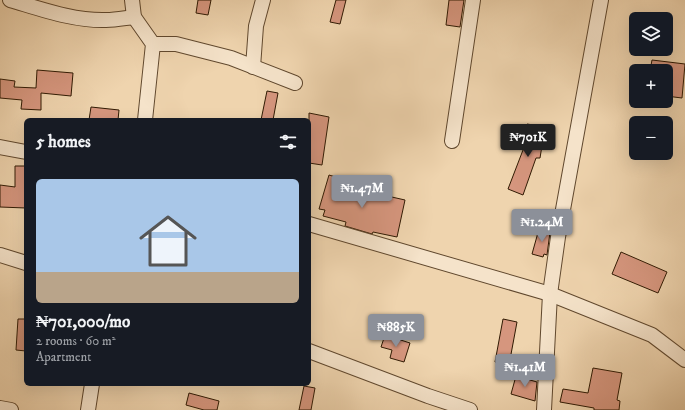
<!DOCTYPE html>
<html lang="en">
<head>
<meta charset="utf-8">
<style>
  :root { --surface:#171b24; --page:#242831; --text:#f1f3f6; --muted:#9ea1a6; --accent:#8c9099 }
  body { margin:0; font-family:"IM FELL DW Pica",serif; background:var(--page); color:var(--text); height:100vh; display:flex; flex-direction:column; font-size:15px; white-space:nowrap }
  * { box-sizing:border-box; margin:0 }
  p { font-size:13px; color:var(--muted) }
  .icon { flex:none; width:22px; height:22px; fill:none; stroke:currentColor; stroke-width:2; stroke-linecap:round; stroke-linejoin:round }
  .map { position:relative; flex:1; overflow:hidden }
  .panel { position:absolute; left:24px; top:118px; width:287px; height:268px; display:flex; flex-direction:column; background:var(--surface); border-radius:6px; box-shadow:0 4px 16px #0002 }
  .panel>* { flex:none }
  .tools { position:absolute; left:629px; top:12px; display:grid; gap:8px }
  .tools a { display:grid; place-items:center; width:44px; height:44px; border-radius:6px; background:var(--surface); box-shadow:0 4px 16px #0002; font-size:20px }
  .price { position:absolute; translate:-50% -34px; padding:0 9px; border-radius:4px; background:var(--accent); color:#fff; font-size:13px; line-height:26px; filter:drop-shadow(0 1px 2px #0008) }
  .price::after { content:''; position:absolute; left:50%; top:24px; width:12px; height:9px; margin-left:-6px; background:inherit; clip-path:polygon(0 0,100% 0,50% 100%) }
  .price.on { background:#222; color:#fff }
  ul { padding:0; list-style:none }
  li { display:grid; align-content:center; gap:8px; height:212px; padding:0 12px }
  li span { display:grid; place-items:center; height:124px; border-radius:6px; color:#555 }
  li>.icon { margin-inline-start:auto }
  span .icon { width:72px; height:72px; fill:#fffc; stroke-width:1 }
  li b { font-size:17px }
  h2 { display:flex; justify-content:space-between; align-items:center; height:48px; padding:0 12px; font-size:17px }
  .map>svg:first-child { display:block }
  .building { fill:#d6967e; stroke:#301a03 }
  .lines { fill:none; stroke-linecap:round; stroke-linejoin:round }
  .minor-casing { stroke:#60482e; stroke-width:16 }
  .minor { stroke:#f5e3ca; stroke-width:14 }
</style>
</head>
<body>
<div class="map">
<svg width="685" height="410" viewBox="0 0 685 410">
  <rect width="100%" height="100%" fill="#efd4ae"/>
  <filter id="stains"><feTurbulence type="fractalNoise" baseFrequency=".005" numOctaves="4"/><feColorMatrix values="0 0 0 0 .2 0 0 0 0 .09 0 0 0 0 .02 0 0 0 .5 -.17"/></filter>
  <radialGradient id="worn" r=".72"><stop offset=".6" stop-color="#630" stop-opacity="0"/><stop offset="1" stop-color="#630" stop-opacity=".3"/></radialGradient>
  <g class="building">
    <path d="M 198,0 L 211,0 L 208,15 L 196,13 Z"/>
    <path d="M 336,0 L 346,0 L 340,24 L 330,22 Z"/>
    <path d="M 449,0 L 464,0 L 460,27 L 446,25 Z"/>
    <path d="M 652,60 L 685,64 L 682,98 L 666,96 L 666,71 L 650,71 Z"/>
    <path d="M 37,70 L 73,73 L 71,96 L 41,93 L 41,110 L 21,109 L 22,100 L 0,98 L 0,79 L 15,81 L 14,87 L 36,88 Z"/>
    <path d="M 267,91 L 278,93 L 273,120 L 261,120 Z"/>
    <path d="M 91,107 L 119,110 L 118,120 L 89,120 Z"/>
    <path d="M 309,113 L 329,117 L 322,165 L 309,163 Z"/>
    <path d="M 527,124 L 545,127 L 540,158 L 536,158 L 523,195 L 508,189 L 523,150 Z"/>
    <path d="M 15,166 L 26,166 L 26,208 L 0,207 L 0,185 L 15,187 Z"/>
    <path d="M 329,175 L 346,180 L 344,188 L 350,190 L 349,192 L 381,200 L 383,195 L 405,200 L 397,237 L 373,232 L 372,234 L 345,226 L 346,222 L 323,216 L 325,210 L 319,209 Z"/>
    <path d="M 539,229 L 550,232 L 547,255 L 544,254 L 543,257 L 532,254 Z"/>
    <path d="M 621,252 L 667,272 L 658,293 L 612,274 Z"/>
    <path d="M 18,319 L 26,319 L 26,351 L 16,350 Z"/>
    <path d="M 503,319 L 517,322 L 509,365 L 495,362 Z"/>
    <path d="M 385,335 L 410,343 L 404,362 L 390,358 L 392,350 L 381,347 Z"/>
    <path d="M 593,368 L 622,373 L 617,400 L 620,401 L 619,410 L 594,410 L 594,408 L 560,402 L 563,389 L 588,393 Z"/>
    <path d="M 516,376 L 537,382 L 535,401 L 511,394 Z"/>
    <path d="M 304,386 L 315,388 L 311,410 L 299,410 Z"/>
    <path d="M 189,393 L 219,401 L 217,410 L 204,410 L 186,405 Z"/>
  </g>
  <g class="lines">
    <g class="minor-casing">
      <g id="minor">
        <path d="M 10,0 C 41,9 74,21 106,20 C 116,20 125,18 134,17"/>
        <path d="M 132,0 L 134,17 L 153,44 L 145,120"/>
        <path d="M 153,44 L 176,44 L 231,58 L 295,83"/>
        <path d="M 253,67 L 256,26 L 263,0"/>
        <path d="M 452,141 L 473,0"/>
        <path d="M 0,147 L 26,152"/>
        <path d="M 309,224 L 550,294 L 652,335 L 685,360"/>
        <path d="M 0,255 L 26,263"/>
        <path d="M 309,351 L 428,396 L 470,410"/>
        <path d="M 0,408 L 11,410"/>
        <path d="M 88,410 L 92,384"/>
        <path d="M 544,410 L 550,294 L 558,237 L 601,0"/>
      </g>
    </g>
    <use href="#minor" class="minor"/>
  </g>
  <rect width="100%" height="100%" filter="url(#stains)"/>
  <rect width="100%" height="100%" fill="url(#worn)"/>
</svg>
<div class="tools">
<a><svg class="icon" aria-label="layers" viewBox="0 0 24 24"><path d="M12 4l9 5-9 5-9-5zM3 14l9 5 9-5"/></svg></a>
<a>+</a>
<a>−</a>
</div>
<b class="price on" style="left:528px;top:158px">₦701K</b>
<b class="price" style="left:362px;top:209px">₦1.47M</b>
<b class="price" style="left:542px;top:243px">₦1.24M</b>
<b class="price" style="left:396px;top:348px">₦885K</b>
<b class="price" style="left:525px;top:388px">₦1.41M</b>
<section class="panel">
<h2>5 homes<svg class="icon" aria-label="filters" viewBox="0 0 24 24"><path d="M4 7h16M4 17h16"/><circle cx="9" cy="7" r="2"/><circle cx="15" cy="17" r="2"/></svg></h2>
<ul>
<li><span style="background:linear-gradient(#a9c7e8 75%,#b9a48a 0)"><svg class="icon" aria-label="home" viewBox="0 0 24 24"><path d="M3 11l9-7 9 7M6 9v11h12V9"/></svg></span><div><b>₦701,000/mo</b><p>2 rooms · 60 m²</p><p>Apartment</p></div></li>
</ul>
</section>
</div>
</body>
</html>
